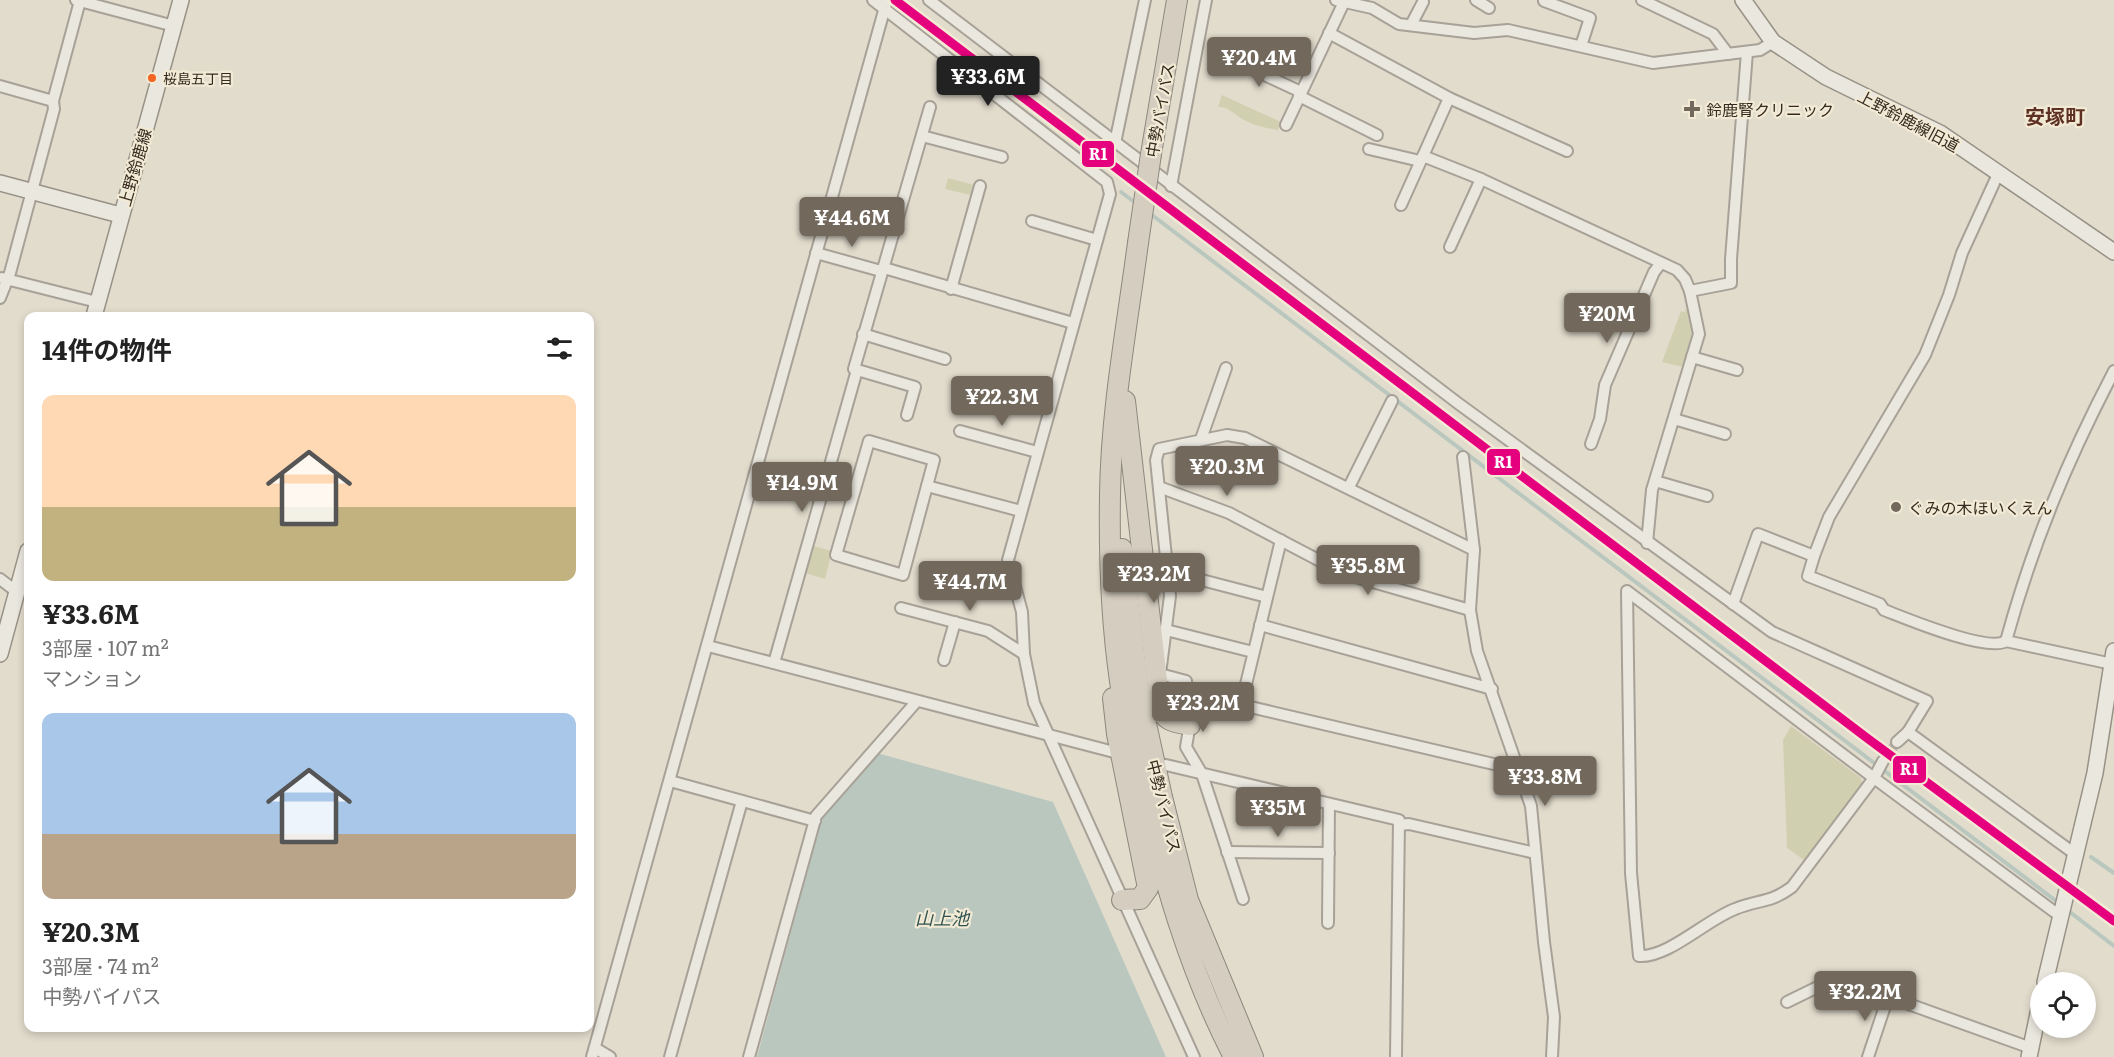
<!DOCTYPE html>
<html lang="ja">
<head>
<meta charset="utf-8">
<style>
  :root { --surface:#fff; --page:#f2f2f2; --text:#222; --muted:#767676; --accent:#72685c }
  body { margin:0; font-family:Literata,"Noto Sans JP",serif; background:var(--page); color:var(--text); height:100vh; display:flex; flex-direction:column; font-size:22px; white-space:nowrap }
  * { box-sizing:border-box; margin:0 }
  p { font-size:20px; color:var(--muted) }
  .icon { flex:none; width:33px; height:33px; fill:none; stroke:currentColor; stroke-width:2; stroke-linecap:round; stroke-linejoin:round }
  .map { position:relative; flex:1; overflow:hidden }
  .panel { position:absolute; left:24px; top:312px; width:570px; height:720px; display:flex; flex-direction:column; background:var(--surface); border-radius:12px; box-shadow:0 3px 9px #0003 }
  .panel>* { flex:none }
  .controls { position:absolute; left:2030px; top:972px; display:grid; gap:12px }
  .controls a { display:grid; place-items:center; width:66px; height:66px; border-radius:50%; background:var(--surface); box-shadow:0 3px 9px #0003; font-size:30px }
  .price { position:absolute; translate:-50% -51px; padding:0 14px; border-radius:6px; background:var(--accent); color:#fff; font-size:20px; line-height:39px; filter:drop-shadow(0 2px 3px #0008) }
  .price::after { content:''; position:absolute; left:50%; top:36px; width:18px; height:14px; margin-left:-9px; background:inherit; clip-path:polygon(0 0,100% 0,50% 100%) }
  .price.active { background:#222; color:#fff }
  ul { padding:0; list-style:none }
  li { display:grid; align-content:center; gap:12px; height:318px; padding:0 18px }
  li span { display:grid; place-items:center; height:186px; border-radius:12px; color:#555 }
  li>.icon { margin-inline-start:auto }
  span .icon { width:108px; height:108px; fill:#fffc; stroke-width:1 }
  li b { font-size:26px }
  h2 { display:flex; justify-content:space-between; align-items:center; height:72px; padding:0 18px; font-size:26px }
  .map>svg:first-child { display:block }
  .green { fill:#d0d0b1 }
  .water { fill:#b9c7be }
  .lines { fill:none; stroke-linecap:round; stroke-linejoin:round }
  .stream { stroke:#b9c7be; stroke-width:4 }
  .street-tunnel { stroke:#bfb8aa; stroke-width:10; stroke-dasharray:10 5; stroke-linecap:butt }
  .street-casing { stroke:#a7a197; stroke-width:14 }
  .secondary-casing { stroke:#979186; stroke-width:18 }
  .highway-casing { stroke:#8d877d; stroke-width:22 }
  .street { stroke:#eae7df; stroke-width:10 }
  .secondary { stroke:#eae7df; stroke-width:15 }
  .highway { stroke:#d5cdbf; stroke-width:20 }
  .highway-bridge-casing { stroke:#8d877d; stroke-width:22; stroke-linecap:butt }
  .highway-bridge { stroke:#d5cdbf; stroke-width:20 }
  .rail-1-casing { stroke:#f2ead4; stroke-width:14 }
  .rail-1 { stroke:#e5007d; stroke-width:9 }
  .bus-dot { fill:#f26522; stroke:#f2ead4; stroke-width:2 }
  .poi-dot { fill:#72685c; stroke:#f2ead4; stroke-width:2 }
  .labels { text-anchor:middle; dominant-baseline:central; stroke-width:4.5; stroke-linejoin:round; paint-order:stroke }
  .bus-label { font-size:14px; fill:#352a1f; stroke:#f2ead4; text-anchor:start }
  .poi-label { font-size:16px; fill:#352a1f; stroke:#f2ead4; text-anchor:start }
  .street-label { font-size:16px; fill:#352a1f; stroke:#f2ead4 }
  .water-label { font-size:18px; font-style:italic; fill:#305352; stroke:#f2ead4 }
  .quarter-label { font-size:20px; font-weight:bold; fill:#5e3023; stroke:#f2ead4 }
  .line-badge { stroke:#f2ead4; stroke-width:2 }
  .badge-label { font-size:16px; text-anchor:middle; font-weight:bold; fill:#fff }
</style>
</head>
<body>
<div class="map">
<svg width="2114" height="1057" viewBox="0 0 2114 1057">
  <rect width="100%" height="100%" fill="#e2dccd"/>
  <g class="green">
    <path d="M 1222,95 L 1281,122 L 1278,130 C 1266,128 1255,126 1244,120 C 1234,115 1230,107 1218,107 Z"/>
    <path d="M 948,178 L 974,185 L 971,195 L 945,189 Z"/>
    <path d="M 1687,304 L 1692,334 L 1683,367 L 1662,362 L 1681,311 L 1685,312 Z"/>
    <path d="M 810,545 L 832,551 L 825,579 L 802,572 Z"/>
    <path d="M 1791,726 L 1861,778 L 1862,784 L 1804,860 L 1787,848 L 1783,740 Z"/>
    <path d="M 1244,789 L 1265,794 L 1265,816 L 1244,815 Z"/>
  </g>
  <path class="water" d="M 877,753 L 1053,802 L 1166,1057 L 757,1057 L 822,818 Z"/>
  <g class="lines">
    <g class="stream">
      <path d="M 1121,192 L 1137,204"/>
      <path d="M 1148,212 L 2060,904"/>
      <path d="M 2091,857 L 2114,873"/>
      <path d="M 2066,909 L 2114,946"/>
    </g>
    <path class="street-tunnel" d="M 1883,761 L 1897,742"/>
    <g class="street-casing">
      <g id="street">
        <path d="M 76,0 L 174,26"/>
        <path d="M 873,0 L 1107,182 L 1110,194 L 1008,560 L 1022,612 L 1024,654 L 1034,703 L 1194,1057"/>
        <path d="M 929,0 L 1459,404 L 1772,632 L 1927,701 L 1908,732 L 2075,854"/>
        <path d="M 1336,0 L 1372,8 L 1399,24 L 1474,33 L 1508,30 L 1653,63 L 1760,50 L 1773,42"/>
        <path d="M 1476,0 L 1489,8"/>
        <path d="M 1642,0 L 1713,34 L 1728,54"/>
        <path d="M 1544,1 L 1590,18 L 1581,46"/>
        <path d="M 1411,25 L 1423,2"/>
        <path d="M 1329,33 L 1449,98 L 1567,151"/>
        <path d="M 1228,58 L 1301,92"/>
        <path d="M 0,86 L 53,101"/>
        <path d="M 1299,96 L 1377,135"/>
        <path d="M 1449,98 L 1423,156 L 1481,179 L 1677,270 L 1685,279 L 1690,291 L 1699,334 L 1652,490 L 1647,543"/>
        <path d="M 1286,125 L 1344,2"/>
        <path d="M 922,136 L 1002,157"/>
        <path d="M 1115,143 L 1145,0"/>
        <path d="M 1369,149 L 1420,161"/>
        <path d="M 1171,186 L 1206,0"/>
        <path d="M 1401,205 L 1423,156"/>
        <path d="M 1032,221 L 1097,240"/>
        <path d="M 1450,247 L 1481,179"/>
        <path d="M 816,253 L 881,271"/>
        <path d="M 884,268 L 1073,323"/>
        <path d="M 2,278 L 97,302"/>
        <path d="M 951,289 L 980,186"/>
        <path d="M 1690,291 L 1731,283 L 1731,259 L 1747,52"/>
        <path d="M 0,298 L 10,273 L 54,109 L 53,101 L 80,1"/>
        <path d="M 863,334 L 945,359"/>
        <path d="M 1692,357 L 1737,370"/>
        <path d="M 907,415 L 915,387 L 854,369 L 930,107"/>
        <path d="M 1674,419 L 1725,434"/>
        <path d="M 960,431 L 1037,452"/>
        <path d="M 1201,439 L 1226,368"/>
        <path d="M 869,441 L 934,460 L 903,575 L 836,555 Z"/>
        <path d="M 1591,444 L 1600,419 L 1605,385 L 1654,272 L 1661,263"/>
        <path d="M 1463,457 L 1474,550"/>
        <path d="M 1655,481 L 1707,496"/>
        <path d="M 927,486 L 1021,511"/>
        <path d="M 1159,487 L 1229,513 L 1345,574 L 1470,610"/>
        <path d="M 1349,487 L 1392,401"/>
        <path d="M 1814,556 L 1808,576 L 1880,604 L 1884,610 C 1905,618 1988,653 2006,641"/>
        <path d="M 1167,571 L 1267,597"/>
        <path d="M 0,579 L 17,592"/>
        <path d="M 1733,604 L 1758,534 L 1814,556 L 1829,517 L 1925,355 L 1949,295 L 1962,253 L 1999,172"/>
        <path d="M 901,608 L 988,631 L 1024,654"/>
        <path d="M 1260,625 L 1492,689"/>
        <path d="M 1166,630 L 1253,652"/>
        <path d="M 708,646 L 1114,752"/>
        <path d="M 944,660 L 955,622"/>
        <path d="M 774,663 L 857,370"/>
        <path d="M 2112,664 L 2006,641 C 2033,543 2067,461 2114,371"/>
        <path d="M 1186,681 L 1160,674 L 1170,596 L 1156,460 L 1159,449 L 1227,435 L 1245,438 L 1474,550 L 1470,610 L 1477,651 L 1531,806 L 1544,942 L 1554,1017 L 1552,1057"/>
        <path d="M 1241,705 L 1281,540"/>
        <path d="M 1897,742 L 1908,732"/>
        <path d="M 1883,761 L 1874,778 L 1792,887 C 1769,904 1759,899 1735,909 C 1706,920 1668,958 1639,956 L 1631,873 L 1627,591 L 1874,778 L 2060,916"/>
        <path d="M 1166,765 L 1399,820 L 1396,1057"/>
        <path d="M 670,781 L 815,821"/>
        <path d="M 1399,825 L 1409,824 L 1535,853"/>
        <path d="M 1227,852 L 1329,853"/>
        <path d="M 1243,899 L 1202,774 L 1186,747 L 1195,694 L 1519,770"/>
        <path d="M 1328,923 L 1329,804"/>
        <path d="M 1787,1002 L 1836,978 L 2031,1048"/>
        <path d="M 595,1048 L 610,1057"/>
        <path d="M 592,1057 L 887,0"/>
        <path d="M 670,1057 L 742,801"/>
        <path d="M 749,1057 L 816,816 L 917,701"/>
        <path d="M 1868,1057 L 1888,997"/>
      </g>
    </g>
    <g class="secondary-casing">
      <g id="secondary">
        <path d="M 1743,0 L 1773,42 L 1826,77 L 1940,133 L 2114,252"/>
        <path d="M 0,183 L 120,215"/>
        <path d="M 94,316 L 181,0"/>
        <path d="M 0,654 L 28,551"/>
        <path d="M 2045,982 L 2095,773 L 2114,651"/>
        <path d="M 2029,1057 L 2040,1004"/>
      </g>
    </g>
    <g class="highway-casing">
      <g id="highway">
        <path d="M 1151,154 L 1177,0"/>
        <path d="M 1138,243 C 1127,326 1111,411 1110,495 C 1109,557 1111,619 1120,681 C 1125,715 1135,749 1142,783 C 1162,877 1189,970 1234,1057"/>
        <path d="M 1125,401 L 1160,707 C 1165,722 1175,722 1190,725"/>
        <path d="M 1122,549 L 1138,687 L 1162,797 L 1188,900 L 1253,1057"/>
        <path d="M 1113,698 L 1117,734 L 1148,888 L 1140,899 L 1122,900"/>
      </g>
    </g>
    <use href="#street" class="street"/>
    <use href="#secondary" class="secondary"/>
    <use href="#highway" class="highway"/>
    <g class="highway-bridge-casing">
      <path id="highway-bridge" d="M 1138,243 L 1151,154"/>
    </g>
    <use href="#highway-bridge" class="highway-bridge"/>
    <g class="rail-1-casing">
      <path id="rail-1" d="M 895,0 L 1867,738 L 2114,921"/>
    </g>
    <use href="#rail-1" class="rail-1"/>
  </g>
  <circle class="bus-dot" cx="152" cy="78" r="5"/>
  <g class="poi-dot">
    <path d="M1689 100h6v6h6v6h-6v6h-6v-6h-6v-6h6z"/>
    <circle cx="1896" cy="507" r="6"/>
  </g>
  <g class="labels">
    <g class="bus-label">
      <text x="163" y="78">桜島五丁目</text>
    </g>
    <g class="poi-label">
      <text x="1706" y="109">鈴鹿腎クリニック</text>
      <text x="1908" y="507">ぐみの木ほいくえん</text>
    </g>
    <g class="street-label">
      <text transform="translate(1159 110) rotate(-80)">中勢バイパス</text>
      <text transform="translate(1909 120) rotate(28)">上野鈴鹿線旧道</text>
      <text transform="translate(134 167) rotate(-74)">上野鈴鹿線</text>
      <text transform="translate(1165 806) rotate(76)">中勢バイパス</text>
    </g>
    <g class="water-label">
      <text x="942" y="917">山上池</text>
    </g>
    <g class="quarter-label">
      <text x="2055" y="115">安塚町</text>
    </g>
  </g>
  <g class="line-badge">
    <rect x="1081" y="140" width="34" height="28" rx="6" fill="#e5007d"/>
    <rect x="1486" y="448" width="35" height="28" rx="6" fill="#e5007d"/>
    <rect x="1892" y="755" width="35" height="29" rx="6" fill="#e5007d"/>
  </g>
  <g class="badge-label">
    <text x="1098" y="160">R1</text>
    <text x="1503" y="468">R1</text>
    <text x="1909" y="775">R1</text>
  </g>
</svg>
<div class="controls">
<a><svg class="icon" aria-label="locate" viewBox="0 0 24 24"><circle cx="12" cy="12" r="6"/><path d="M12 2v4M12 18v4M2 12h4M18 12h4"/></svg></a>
</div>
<b class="price" style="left:1259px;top:88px">¥20.4M</b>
<b class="price active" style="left:988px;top:107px">¥33.6M</b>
<b class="price" style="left:852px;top:248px">¥44.6M</b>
<b class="price" style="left:1607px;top:344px">¥20M</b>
<b class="price" style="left:1002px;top:427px">¥22.3M</b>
<b class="price" style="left:1227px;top:497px">¥20.3M</b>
<b class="price" style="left:802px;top:513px">¥14.9M</b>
<b class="price" style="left:1368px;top:596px">¥35.8M</b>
<b class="price" style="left:1154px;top:604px">¥23.2M</b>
<b class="price" style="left:970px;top:612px">¥44.7M</b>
<b class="price" style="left:1203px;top:733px">¥23.2M</b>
<b class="price" style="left:1545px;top:807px">¥33.8M</b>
<b class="price" style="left:1278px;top:838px">¥35M</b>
<b class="price" style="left:1865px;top:1022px">¥32.2M</b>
<section class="panel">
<h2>14件の物件<svg class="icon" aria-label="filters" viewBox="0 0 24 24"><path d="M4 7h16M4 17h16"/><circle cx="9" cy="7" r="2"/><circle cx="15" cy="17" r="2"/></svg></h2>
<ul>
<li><span style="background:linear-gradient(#ffd9b3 60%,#c2b280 0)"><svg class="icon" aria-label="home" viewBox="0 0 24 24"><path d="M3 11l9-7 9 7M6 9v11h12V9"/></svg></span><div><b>¥33.6M</b><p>3部屋 · 107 m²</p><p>マンション</p></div></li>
<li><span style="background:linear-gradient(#a9c7e8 65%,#b9a48a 0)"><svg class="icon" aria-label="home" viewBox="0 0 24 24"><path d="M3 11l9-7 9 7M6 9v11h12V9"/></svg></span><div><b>¥20.3M</b><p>3部屋 · 74 m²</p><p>中勢バイパス</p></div></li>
</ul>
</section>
</div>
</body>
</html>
